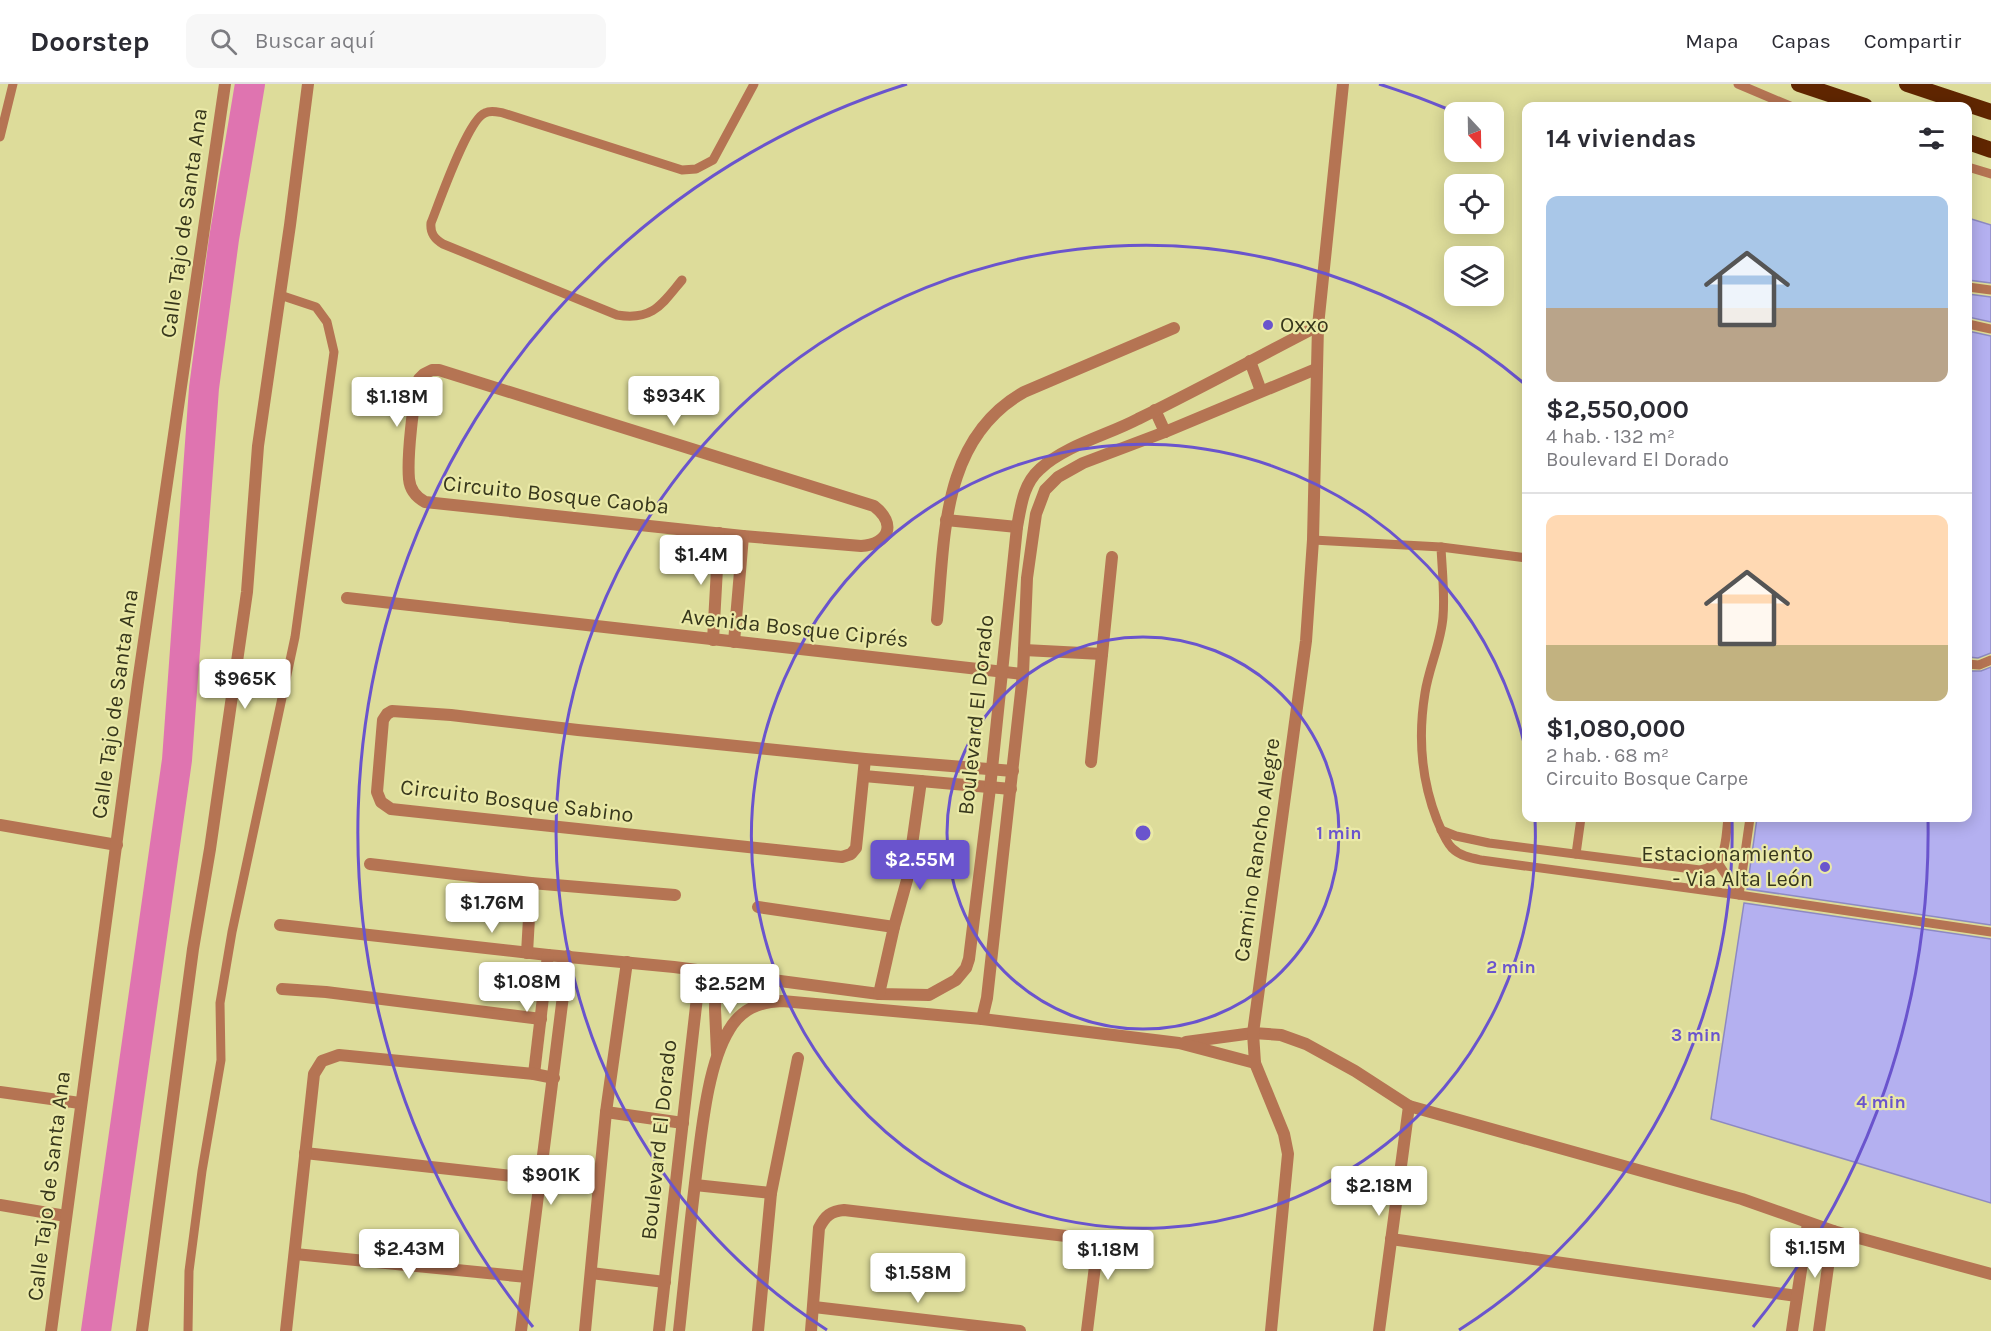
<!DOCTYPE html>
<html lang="es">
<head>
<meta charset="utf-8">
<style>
  :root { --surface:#fff; --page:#f7f7f7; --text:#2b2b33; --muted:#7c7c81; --line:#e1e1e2; --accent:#6a54cd }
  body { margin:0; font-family:Karla,sans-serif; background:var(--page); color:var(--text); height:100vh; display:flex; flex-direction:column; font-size:22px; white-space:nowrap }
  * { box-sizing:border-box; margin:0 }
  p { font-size:20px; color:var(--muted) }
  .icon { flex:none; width:33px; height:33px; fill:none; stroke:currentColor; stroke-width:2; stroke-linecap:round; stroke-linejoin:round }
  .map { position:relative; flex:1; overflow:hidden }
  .side { position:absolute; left:1522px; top:18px; width:450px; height:720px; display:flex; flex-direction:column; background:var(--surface); border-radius:12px; box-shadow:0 3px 15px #0003 }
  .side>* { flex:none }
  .needle { width:39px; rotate:158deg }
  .fabs { position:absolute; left:1444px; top:18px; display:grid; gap:12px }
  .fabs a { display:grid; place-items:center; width:60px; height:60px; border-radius:12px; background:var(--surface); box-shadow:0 3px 15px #0003; font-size:30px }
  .price { position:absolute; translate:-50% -51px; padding:0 14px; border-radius:6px; background:#fff; color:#222; font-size:20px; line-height:39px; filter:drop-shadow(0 2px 3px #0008) }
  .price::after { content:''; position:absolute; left:50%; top:36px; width:18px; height:14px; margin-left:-9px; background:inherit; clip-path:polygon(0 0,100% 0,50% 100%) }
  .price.selected { background:var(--accent); color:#fff }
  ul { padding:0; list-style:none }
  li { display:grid; align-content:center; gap:12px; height:318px; padding:0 24px }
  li+li { border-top:2px solid var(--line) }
  li span { display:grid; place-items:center; height:186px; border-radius:12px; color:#555 }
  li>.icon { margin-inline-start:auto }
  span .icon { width:108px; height:108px; fill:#fffc; stroke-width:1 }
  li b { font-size:26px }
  h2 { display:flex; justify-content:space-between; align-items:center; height:72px; padding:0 24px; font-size:26px }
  header { display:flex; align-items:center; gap:36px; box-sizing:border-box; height:84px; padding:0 30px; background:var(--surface); border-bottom:2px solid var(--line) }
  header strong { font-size:28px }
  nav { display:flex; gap:33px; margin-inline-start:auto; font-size:21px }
  .search { width:420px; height:54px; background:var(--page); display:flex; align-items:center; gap:15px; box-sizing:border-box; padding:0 21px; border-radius:12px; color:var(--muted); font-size:22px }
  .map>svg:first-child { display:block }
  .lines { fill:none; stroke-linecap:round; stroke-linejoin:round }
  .river { stroke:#df74b0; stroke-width:30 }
  .building { fill:#b4b0f0; stroke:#8d89c2; stroke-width:1.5 }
  .service { stroke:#b57453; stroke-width:9 }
  .minor { stroke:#b57453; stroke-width:12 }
  .tertiary { stroke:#b57453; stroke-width:12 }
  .trunk { stroke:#602600; stroke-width:16 }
  .ring { fill:none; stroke:#6a54cd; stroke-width:3 }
  .poi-dot { fill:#6a54cd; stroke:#eae9a7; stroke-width:2 }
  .labels { text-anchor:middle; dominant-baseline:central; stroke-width:4.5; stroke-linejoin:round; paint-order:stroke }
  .street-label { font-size:22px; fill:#37371c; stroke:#eae9a7 }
  .poi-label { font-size:22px; fill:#37371c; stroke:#eae9a7; text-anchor:start }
  .centre { fill:#6a54cd; stroke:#eae9a7; stroke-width:3 }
  .ring-label { font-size:18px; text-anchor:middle; font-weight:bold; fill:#6a54cd; stroke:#eae9a7; stroke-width:4.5; stroke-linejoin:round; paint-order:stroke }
</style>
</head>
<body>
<header>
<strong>Doorstep</strong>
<div class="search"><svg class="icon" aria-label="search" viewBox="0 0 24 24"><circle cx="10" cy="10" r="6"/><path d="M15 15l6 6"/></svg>Buscar aquí</div>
<nav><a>Mapa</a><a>Capas</a><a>Compartir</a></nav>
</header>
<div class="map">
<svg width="1991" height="1247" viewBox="0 0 1991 1247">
  <rect width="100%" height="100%" fill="#dddc9a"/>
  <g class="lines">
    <path class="river" d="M 96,1247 L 177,676 L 204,304 L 224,155 L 250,0"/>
  </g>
  <g class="building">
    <path d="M 1968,134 L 1991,141 L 1991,199 L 1968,196 Z"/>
    <path d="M 1968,210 L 1991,213 L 1991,238 L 1968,233 Z"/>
    <path d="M 1968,247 L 1991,252 L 1991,569 L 1978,574 L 1968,573 Z"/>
    <path d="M 1991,583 L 1991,841 L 1747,805 L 1757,734 L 1968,734 L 1968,587 L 1981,587 Z"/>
    <path d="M 1744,819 L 1991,855 L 1991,1119 L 1711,1035 Z"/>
  </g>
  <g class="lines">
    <g class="service">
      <path d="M 1738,0 L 1790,22"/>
      <path d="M 0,53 L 13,0"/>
      <path d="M 1968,83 L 1991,90"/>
      <path d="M 682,196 C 662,220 653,237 617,231 L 443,160 C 434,155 430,149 431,139 C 439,119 468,35 485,29 C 491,26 497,28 503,29 L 682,86 L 696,85 L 713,76 L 754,0"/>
      <path d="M 1968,203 L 1991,206"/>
      <path d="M 1968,240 L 1991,245"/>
      <path d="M 1313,456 L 1441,463 C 1442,486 1445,510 1443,533 C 1441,559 1429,583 1425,609 C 1418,652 1421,695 1437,736 C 1441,745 1445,757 1452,764 C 1460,772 1471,774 1481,776 L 1739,811 L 1750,734"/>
      <path d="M 1441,463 L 1527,474"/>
      <path d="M 1968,580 L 1979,581 L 1991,576"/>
      <path d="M 1441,746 L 1456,752 L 1489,759 L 1700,786 C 1728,781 1725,757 1728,734"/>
      <path d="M 1576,770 L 1581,734"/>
      <path d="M 1718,779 L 1739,811 L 1991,848"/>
      <path d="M 188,1247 L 189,1187 L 202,1087 L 221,976 L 220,919 L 232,848 L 295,553 L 334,268 L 327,238 L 316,223 L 280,211"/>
    </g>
    <g class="minor">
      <path d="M 1250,277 L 1261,307"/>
      <path d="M 432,286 L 439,286 L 874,422 C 897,440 889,460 861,462 L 743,452 L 425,418 C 416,413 410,406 409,395 C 407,373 413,317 419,295 L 424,290 Z"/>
      <path d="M 1155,326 L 1165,348"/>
      <path d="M 946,436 L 1017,443"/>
      <path d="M 347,514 L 1023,590"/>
      <path d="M 937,536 C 945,452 941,355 1024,308 L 1174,244"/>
      <path d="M 713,556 L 719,449"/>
      <path d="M 734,558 L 743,452"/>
      <path d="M 1024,566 L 1102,570"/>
      <path d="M 865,675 L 856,764 L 851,770 L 842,773 L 391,725 L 381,718 L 377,708 L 383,636 L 387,630 L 392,627 L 451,631 L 578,646 L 865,675 L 1013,687"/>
      <path d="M 1091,678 L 1112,473"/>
      <path d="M 864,692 L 1011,705"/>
      <path d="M 0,741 L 117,761"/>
      <path d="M 370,780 L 531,799 L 675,811"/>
      <path d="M 758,823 L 894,843"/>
      <path d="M 280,841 L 548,871 L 674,883 L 879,910 L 929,911 L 956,896 L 966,884 L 969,875 L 990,704 L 1017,443 C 1021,422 1023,400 1040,385 C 1066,361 1108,351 1138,335 C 1199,305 1258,273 1318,242"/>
      <path d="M 527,869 L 531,799"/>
      <path d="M 716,890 L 715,925 L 717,969"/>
      <path d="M 282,905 L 326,908 L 541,935"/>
      <path d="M 879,910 L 894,843 L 907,796 L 921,697"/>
      <path d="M 982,935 L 987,914 L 1023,590 L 1027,494 L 1036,430 L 1045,406 L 1058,393 L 1083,379 L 1165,348 L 1316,285"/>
      <path d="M 1186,958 L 1253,949 L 1281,951 L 1306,960 L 1355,987 L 1409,1022 L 1742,1115 L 1833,1147 L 1819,1247"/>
      <path d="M 534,990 L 548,871"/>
      <path d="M 0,1008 L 80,1019"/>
      <path d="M 606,1028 L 683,1039"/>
      <path d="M 305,1069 L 539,1095"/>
      <path d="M 695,1101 L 771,1109"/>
      <path d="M 0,1121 L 66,1132"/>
      <path d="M 1833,1147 L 1991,1190"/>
      <path d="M 1391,1155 L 1797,1212"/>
      <path d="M 295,1170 L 527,1193"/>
      <path d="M 591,1189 L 665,1198"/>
      <path d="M 814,1223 L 1020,1247"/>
      <path d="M 286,1247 L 314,990 L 322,977 L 339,971 L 534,990 L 554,994"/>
      <path d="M 521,1247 L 568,872"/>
      <path d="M 585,1247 L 606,1028 L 627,878"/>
      <path d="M 659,1247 L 700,887"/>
      <path d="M 679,1247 C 685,1192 690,1138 697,1083 C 702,1044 708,980 729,946 C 741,925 759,918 782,917 L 982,935 L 1179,959 L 1255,979"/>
      <path d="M 758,1247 L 771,1109 L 798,974"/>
      <path d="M 811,1247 L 819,1144 C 825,1132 831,1127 844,1126 L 1083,1154 L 1093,1163 L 1096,1174 L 1087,1247"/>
      <path d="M 1379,1247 L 1409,1022"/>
      <path d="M 1792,1247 L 1808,1139"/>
    </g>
    <g class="tertiary">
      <path d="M 51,1247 L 138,598 L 225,0"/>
      <path d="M 142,1247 L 193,865 L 210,765 L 247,508 L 258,362 L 290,141 L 308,0"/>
      <path d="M 1271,1247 L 1288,1070 L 1284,1050 L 1255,979 L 1253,949 L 1306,557 L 1313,456 L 1318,242 L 1343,0"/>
    </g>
    <g class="trunk">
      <path d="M 1799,0 L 1865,22"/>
      <path d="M 1907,0 L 1991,28"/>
      <path d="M 1968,58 L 1991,66"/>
    </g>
  </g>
  <g class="ring">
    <circle cx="1143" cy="749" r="196"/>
    <path d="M1535 735A392 392 0 1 1 1526 667"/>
    <path d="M827 1246A589 589 0 1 1 1526 301M1732 734A589 589 0 0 1 1459 1246"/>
    <path d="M533 1243A785 785 0 0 1 907 0M1379 0A785 785 0 0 1 1450 26M1928 735A785 785 0 0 1 1753 1243"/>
  </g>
  <g class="poi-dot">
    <circle cx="1268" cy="241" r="6"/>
    <circle cx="1825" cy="783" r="6"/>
  </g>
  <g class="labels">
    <g class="street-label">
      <text transform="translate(184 139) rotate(-82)">Calle Tajo de Santa Ana</text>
      <text transform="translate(556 411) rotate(6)">Circuito Bosque Caoba</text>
      <text transform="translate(795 544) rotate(6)">Avenida Bosque Ciprés</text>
      <text transform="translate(115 620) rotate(-82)">Calle Tajo de Santa Ana</text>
      <text transform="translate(976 631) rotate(-84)">Boulevard El Dorado</text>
      <text transform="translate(517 717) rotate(7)">Circuito Bosque Sabino</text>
      <text transform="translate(1257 766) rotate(-82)">Camino Rancho Alegre</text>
      <text transform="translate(659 1056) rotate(-84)">Boulevard El Dorado</text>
      <text transform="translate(49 1102) rotate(-83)">Calle Tajo de Santa Ana</text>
    </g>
    <g class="poi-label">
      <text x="1280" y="241">Oxxo</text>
      <text x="1813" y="770" text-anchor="end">Estacionamiento<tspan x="1813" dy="25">- Via Alta León</tspan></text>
    </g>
  </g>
  <circle cx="1143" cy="749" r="9" class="centre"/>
  <g class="ring-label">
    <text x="1339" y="755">1 min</text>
    <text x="1511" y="889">2 min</text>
    <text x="1696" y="957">3 min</text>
    <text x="1881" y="1024">4 min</text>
  </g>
</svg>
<div class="fabs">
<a><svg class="needle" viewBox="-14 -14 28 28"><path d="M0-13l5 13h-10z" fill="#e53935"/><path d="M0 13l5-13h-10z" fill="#7c7c81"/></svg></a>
<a><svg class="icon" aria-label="locate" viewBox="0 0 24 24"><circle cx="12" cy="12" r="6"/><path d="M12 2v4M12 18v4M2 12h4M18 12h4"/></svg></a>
<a><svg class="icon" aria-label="layers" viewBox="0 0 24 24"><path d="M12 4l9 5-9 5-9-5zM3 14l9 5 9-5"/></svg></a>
</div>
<b class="price" style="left:674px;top:343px">$934K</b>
<b class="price" style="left:397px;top:344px">$1.18M</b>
<b class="price" style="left:701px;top:502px">$1.4M</b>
<b class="price" style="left:245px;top:626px">$965K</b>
<b class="price selected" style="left:920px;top:807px">$2.55M</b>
<b class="price" style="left:492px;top:850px">$1.76M</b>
<b class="price" style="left:527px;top:929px">$1.08M</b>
<b class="price" style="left:730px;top:931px">$2.52M</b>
<b class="price" style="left:551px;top:1122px">$901K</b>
<b class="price" style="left:1379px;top:1133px">$2.18M</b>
<b class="price" style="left:1815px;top:1195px">$1.15M</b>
<b class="price" style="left:409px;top:1196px">$2.43M</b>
<b class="price" style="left:1108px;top:1197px">$1.18M</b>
<b class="price" style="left:918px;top:1220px">$1.58M</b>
<section class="side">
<h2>14 viviendas<svg class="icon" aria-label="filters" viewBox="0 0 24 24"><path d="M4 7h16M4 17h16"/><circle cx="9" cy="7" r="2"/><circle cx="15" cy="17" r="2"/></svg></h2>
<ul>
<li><span style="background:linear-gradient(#a9c7e8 60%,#b9a48a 0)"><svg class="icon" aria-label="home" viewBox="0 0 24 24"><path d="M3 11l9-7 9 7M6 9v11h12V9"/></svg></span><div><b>$2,550,000</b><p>4 hab. · 132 m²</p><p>Boulevard El Dorado</p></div></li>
<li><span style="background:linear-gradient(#ffd9b3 70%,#c2b280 0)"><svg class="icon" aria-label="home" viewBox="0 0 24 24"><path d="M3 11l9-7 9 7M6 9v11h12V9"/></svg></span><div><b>$1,080,000</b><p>2 hab. · 68 m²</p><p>Circuito Bosque Carpe</p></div></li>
</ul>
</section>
</div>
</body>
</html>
